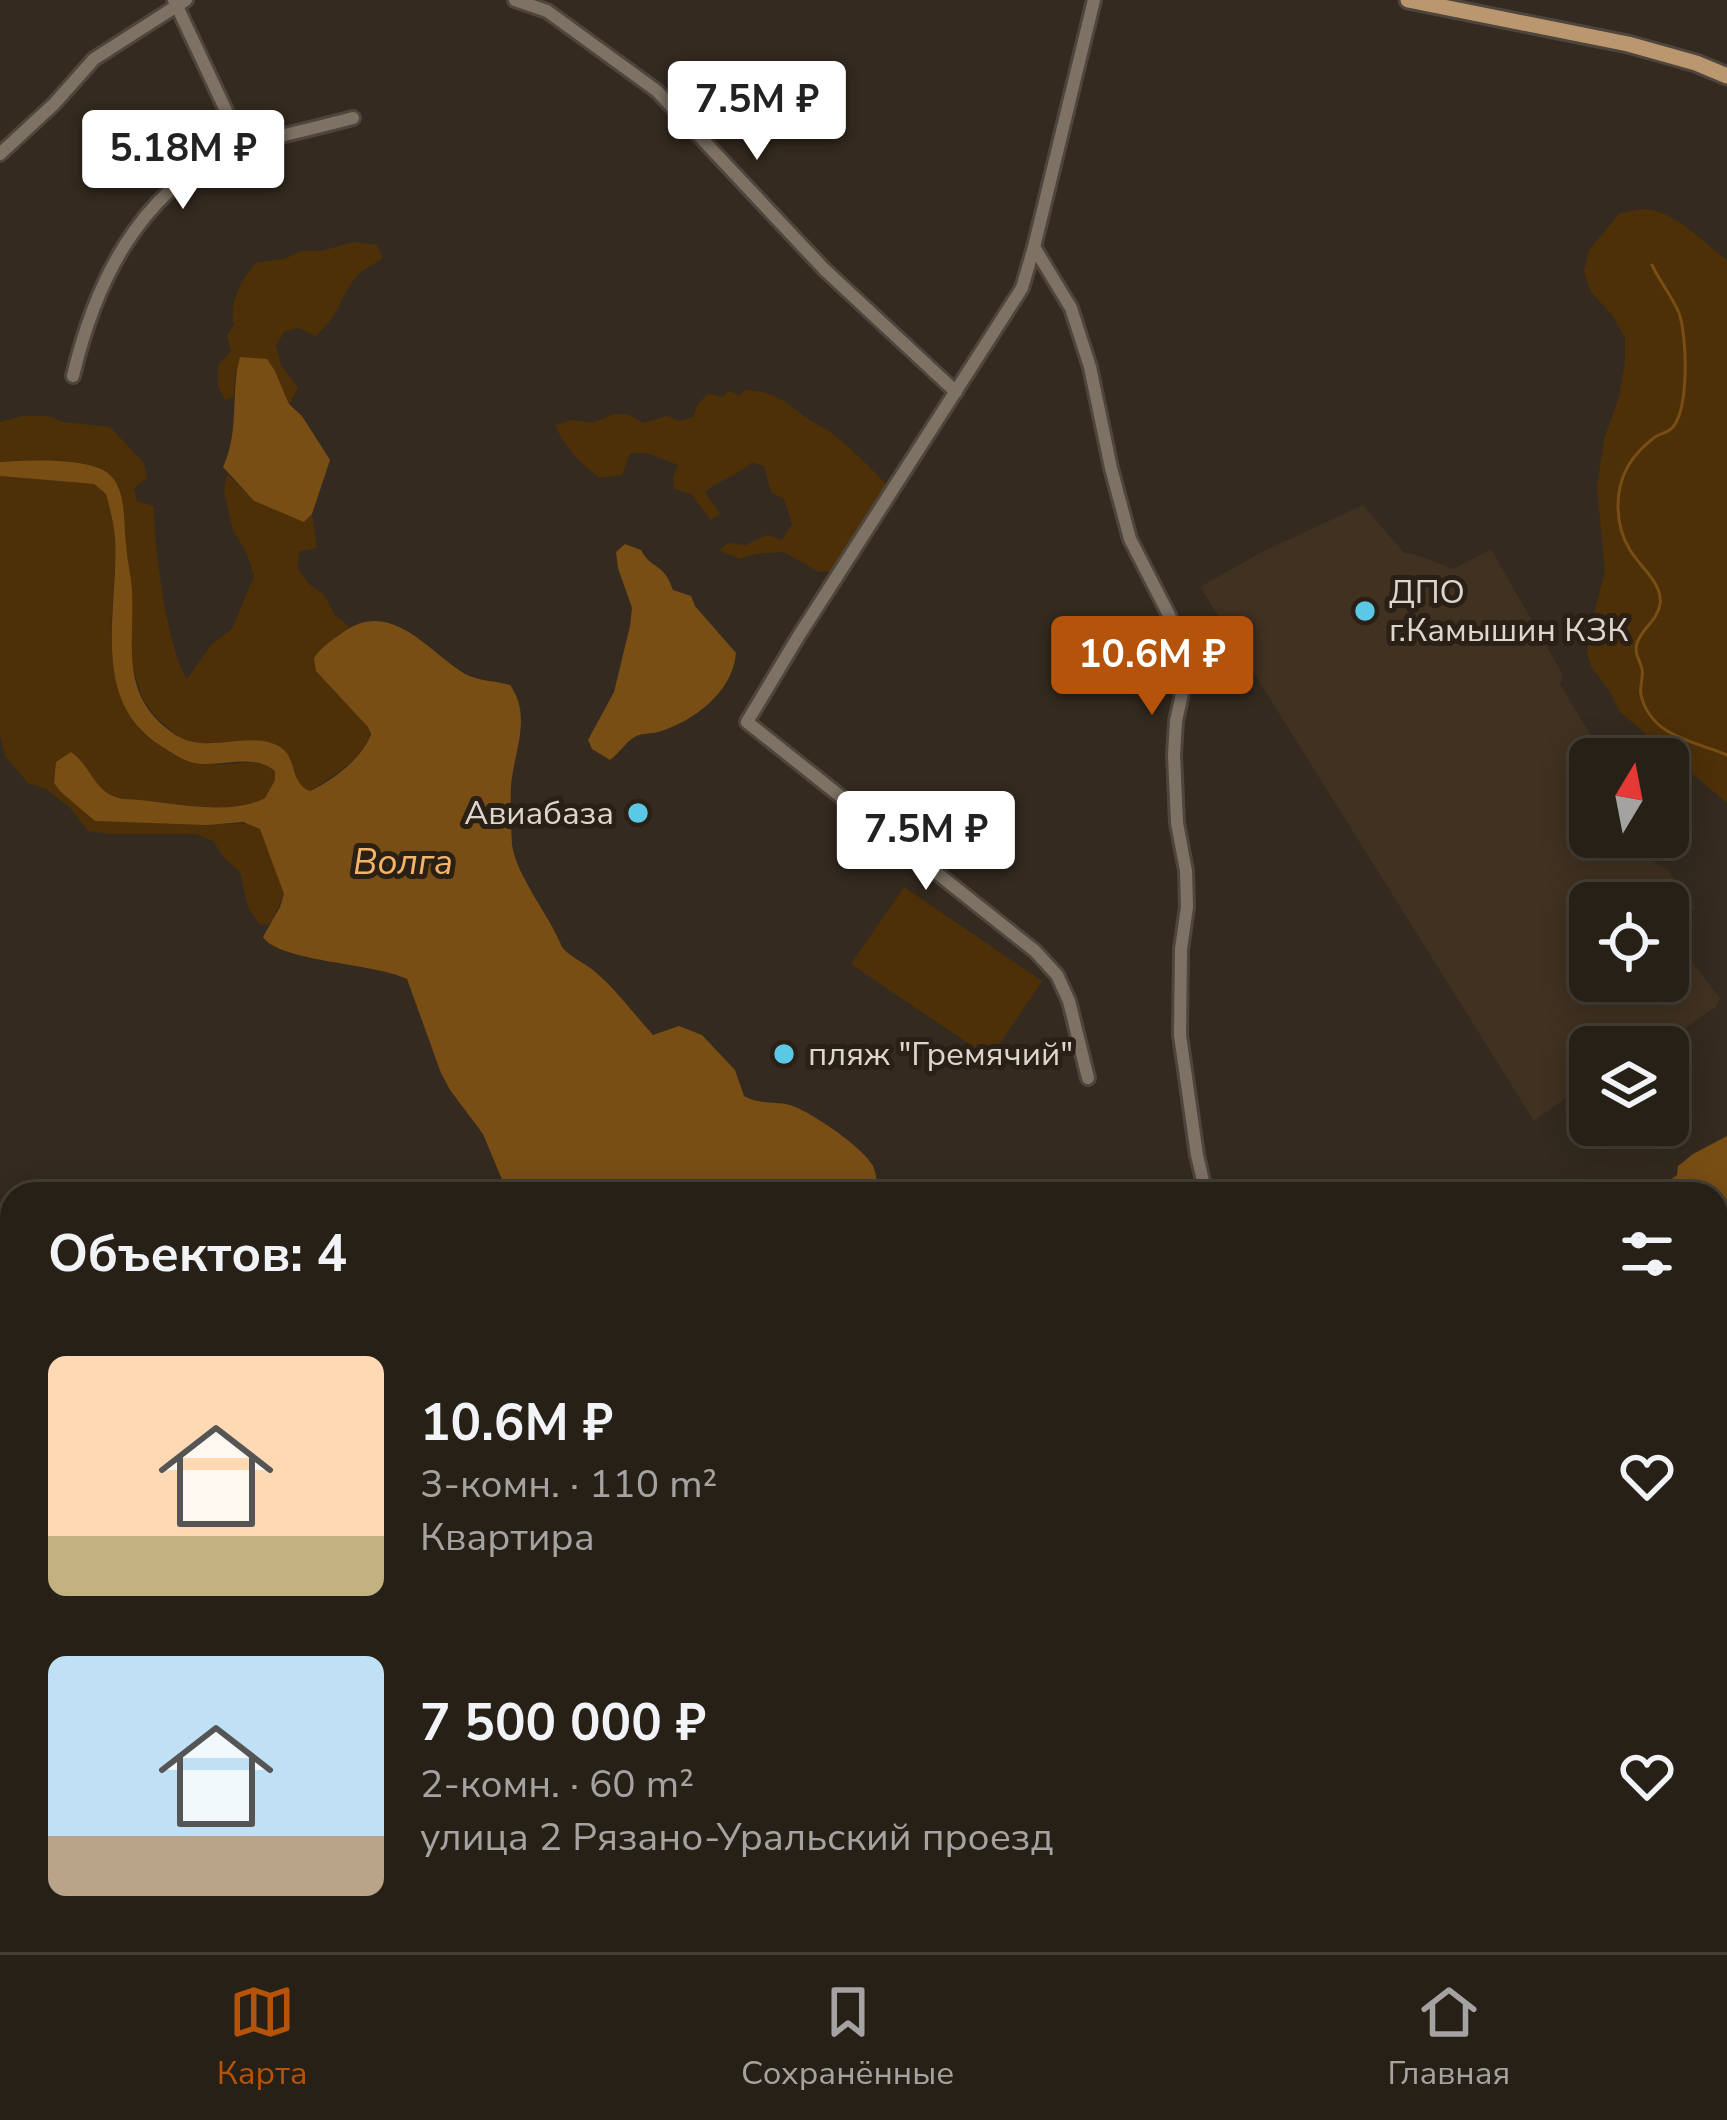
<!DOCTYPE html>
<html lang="ru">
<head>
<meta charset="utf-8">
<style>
  :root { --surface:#272017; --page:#2f2820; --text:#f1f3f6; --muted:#a4a3a1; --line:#433e36; --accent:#b45309 }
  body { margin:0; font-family:"Nunito Sans",sans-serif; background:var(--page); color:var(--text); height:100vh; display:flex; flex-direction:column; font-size:45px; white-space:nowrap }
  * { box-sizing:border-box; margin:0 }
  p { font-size:39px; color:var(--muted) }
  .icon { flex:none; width:66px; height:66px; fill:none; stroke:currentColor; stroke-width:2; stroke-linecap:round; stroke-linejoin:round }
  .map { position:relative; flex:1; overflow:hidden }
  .sheet { position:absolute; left:0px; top:1182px; width:1728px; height:771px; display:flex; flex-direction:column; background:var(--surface); border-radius:36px 36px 0 0; box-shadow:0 6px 30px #0003,0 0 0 3px var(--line) }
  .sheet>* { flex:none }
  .needle { width:78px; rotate:10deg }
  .fabs { position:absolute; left:1569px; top:738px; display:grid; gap:24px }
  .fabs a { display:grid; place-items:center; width:120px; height:120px; border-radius:18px; background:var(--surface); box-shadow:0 6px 30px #0003,0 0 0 3px var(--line); font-size:60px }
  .price { position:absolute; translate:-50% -102px; padding:0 27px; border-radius:12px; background:#fff; color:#222; font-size:39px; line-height:78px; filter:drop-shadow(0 3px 6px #0008) }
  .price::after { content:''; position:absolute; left:50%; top:72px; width:36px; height:27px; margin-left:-18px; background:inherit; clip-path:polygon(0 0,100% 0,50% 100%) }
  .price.selected { background:var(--accent); color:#fff }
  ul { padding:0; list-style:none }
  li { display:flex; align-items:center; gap:36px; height:300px; padding:0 48px }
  li span { display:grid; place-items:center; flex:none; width:336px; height:240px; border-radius:18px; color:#555 }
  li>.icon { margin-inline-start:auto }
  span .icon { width:144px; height:144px; fill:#fffc; stroke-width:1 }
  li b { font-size:51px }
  h2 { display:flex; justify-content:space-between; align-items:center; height:144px; padding:0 48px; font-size:51px }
  .menu { display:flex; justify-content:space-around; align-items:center; height:168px; border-top:3px solid var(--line); background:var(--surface); font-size:33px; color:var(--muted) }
  .menu a { display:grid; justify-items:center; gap:6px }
  .menu .selected { color:var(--accent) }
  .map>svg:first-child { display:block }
  .built { fill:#403121 }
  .green { fill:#4d3008 }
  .water { fill:#784e14 }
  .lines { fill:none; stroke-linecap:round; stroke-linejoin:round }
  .stream { stroke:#784e14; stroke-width:3 }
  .ferry { stroke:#f6b468; stroke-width:3; stroke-dasharray:15 12; stroke-linecap:butt }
  .minor-casing { stroke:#4e453c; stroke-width:18 }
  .major-casing { stroke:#4e453c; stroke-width:21 }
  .minor { stroke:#7e7265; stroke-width:12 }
  .major { stroke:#bb976f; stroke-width:15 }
  .poi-dot { fill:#5bc8e6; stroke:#2a2015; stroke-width:4.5 }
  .labels { text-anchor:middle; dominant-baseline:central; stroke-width:10; stroke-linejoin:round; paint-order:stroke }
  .poi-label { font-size:33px; fill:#ddd6cf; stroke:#2a2015; text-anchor:start }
  .water-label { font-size:36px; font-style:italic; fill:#f6b468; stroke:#2a2015 }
</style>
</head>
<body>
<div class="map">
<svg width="1727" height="1952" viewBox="0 0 1727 1952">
  <rect width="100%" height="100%" fill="#342a1f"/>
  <path class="built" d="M 1363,505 L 1405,554 L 1411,553 L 1454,569 L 1491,549 L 1563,675 L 1560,684 L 1595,742 L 1580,755 L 1590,779 L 1590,837 L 1614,837 L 1616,841 L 1668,870 L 1695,908 L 1668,927 L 1668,903 L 1590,903 L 1590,981 L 1668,981 L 1668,969 L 1688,957 L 1720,998 L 1716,1007 L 1685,1028 L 1680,1024 L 1660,1036 L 1651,1047 L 1590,1047 L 1590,1089 L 1581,1087 L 1534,1121 L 1200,587 L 1260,553 Z"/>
  <g class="green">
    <path d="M 1644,209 C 1677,212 1701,241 1727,260 L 1727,803 L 1620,712 L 1610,692 L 1591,666 L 1587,652 L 1590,629 L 1605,572 L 1597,487 L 1604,439 L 1619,397 L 1625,363 L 1625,338 L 1613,316 L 1591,292 L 1584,272 L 1589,250 L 1620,213 Z"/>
    <path d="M 353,242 L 377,245 L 383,258 C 375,264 363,269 357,276 C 340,295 339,318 315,336 L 299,328 L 285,331 L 276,345 L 281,365 L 298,388 L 289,404 L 275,371 L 235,375 L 234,397 L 225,400 L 218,386 L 218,365 L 231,351 L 227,335 L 234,325 C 228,302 242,281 255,263 L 284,259 L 303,251 L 321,251 Z"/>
    <path d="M 745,390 C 775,392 783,400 805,417 C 813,423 822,426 830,432 C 851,448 869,466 887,485 L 832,571 L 819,572 L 784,552 L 756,554 L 740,559 L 719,550 L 728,543 L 746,545 L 767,535 L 782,540 L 792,524 L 784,499 L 771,492 L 764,466 L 752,462 C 739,475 720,479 705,492 L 720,514 L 711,520 L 691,494 L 674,489 L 673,477 L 678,465 L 647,453 L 630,453 L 622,475 L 600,478 C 579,462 566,449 555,425 L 573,420 L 592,423 L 614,414 L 628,414 L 643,423 L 667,416 L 680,421 L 693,417 L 697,406 L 708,393 L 722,397 L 729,391 L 739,396 Z"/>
    <path d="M 23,416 L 48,416 L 63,422 L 110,427 L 144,463 L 147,478 L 134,488 L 137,501 L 154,506 C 153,543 168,651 187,679 L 212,644 L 232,629 L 254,576 L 246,551 L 233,531 L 224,491 L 227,474 L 254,501 L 303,521 L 312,514 L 317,548 L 300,551 L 297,567 L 309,584 L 324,595 L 335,615 L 350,627 L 319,650 L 316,671 C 328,683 365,716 369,730 C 375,750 325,783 309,791 L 298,784 L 296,772 L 259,741 L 198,744 L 179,738 L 153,714 L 142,697 L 130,658 L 132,591 L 125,540 L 124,513 L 118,485 L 13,461 L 0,462 L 0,422 Z"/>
    <path d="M 0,476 L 94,484 L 106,493 C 110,509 114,523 115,539 C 118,598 98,658 129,712 C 134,722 142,734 152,740 C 163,747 201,763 213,764 C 235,767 256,755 275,771 L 275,780 L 265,798 C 224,818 167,800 123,799 L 110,797 L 101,790 L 95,821 L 254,824 L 260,829 L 265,839 L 284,894 L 271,923 L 260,925 L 248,907 L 240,872 L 225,859 L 213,841 L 196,834 L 112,834 L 88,831 L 70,808 L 46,789 L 28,783 L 5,756 L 0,735 Z"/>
    <path d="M 904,887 L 1042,981 L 990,1058 L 851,964 Z"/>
  </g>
  <g class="water">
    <path d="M 240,357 L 267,359 L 275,371 L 289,404 L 302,416 L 330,460 L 312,514 L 304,522 L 254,501 L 223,467 C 240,431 230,394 240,357 Z"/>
    <path d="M 0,462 C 27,460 77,458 101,469 C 128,481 123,520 126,544 C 127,560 131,575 132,590 C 135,646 118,695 174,734 C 205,755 241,732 274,744 C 299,752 288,783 310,791 C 333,780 362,759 371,734 L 368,727 L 316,671 L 314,658 C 321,647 331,641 342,633 C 391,597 428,652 465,674 C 478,681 496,681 510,685 C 533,717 513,753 511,787 C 510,805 511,825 512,844 C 515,874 550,916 562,947 C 571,958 582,961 593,970 C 616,989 633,1013 653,1035 L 679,1026 L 702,1035 L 735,1070 L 744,1096 C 760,1105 774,1101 790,1105 C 810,1111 864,1148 873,1166 C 877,1175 877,1185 878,1194 L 508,1194 L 483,1134 L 450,1090 L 441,1073 L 407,979 C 375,963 279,962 263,937 L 280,907 L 284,894 L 260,829 L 243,822 L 207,825 L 95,821 L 61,792 L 54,783 L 56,762 L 71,752 C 93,768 94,794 123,799 C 167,800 224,818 265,798 L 275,780 L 275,771 C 252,752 220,768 194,763 C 182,760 171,752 161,746 C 88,700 119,609 115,539 C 114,523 110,509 106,494 L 94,484 L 0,476 Z"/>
    <path d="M 625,544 L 641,550 C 652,571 663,561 673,590 L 691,596 L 695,606 L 736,653 C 733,692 693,722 658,732 C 652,734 645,733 639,735 C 627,739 620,753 610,760 L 592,749 L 588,740 L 614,692 L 630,626 L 632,608 L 618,568 L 616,552 Z"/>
    <path d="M 1727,1136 L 1727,1952 L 1045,1952 L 1039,1941 L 1716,1941 L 1716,1194 L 1650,1194 L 1677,1175 L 1678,1166 L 1693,1154 Z"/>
  </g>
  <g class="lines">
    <path class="stream" d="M 1652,265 C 1660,282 1672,296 1679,313 C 1687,335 1690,412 1671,429 C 1666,433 1660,434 1655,437 C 1631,455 1618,476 1618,506 C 1618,521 1622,537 1630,550 C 1640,567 1663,583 1660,604 C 1658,620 1642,628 1637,643 C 1634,654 1639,658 1642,669 C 1644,677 1639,687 1641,695 C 1651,737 1694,741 1727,755"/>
    <g class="ferry">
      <path d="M 1716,1396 L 1727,1388"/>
      <path d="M 1716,1902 L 1727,1913"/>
    </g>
    <g class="minor-casing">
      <g id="minor">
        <path d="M 174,0 L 229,117 L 236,147"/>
        <path d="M 515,0 L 547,11 L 657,91 L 824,269 L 956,392"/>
        <path d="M 0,154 L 54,104 L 94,59 L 186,0"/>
        <path d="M 1034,247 L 1071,308 L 1090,367 L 1111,468 L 1130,539 L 1169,615 L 1180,647 L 1183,689 L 1176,721 L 1174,755 L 1177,823 L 1186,871 L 1187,907 L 1181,949 L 1180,1035 L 1197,1155 L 1206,1194"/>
        <path d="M 73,376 C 95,283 137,197 226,151 C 240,144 257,142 271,138 C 299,132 326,125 353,118"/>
        <path d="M 1088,1078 L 1069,1001 L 1057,975 L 1035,951 L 747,722 L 798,637 L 1022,288 L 1034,247 L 1094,0"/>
        <path d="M 0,1653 L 12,1653"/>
        <path d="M 149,1941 L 149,1952"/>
        <path d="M 732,1941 L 742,1952"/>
        <path d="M 246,1952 L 246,1941"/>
        <path d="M 337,1952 L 337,1941"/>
      </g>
    </g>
    <g class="major-casing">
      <path id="major" d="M 1408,0 L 1628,44 L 1696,63 L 1727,76"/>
    </g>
    <use href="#minor" class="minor"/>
    <use href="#major" class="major"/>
  </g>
  <g class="poi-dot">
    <circle cx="1365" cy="611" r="12"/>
    <circle cx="638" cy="813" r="12"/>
    <circle cx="784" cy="1054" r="12"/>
  </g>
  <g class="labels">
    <g class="poi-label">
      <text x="1389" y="592">ДПО<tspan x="1389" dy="38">г.Камышин КЗК</tspan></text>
      <text x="614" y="813" text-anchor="end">Авиабаза</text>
      <text x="808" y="1054">пляж "Гремячий"</text>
    </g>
    <g class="water-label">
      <text x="403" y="862">Волга</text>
    </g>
  </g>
</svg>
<div class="fabs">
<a><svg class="needle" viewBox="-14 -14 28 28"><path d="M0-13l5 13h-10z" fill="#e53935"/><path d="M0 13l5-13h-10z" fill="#a4a3a1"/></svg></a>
<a><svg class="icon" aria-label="locate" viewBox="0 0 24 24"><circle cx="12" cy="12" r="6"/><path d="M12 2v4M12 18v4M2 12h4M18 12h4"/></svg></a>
<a><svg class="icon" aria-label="layers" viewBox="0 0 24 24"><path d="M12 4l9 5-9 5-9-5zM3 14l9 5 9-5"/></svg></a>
</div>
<b class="price" style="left:757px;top:163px">7.5M ₽</b>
<b class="price" style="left:183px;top:212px">5.18M ₽</b>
<b class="price selected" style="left:1152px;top:718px">10.6M ₽</b>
<b class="price" style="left:926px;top:893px">7.5M ₽</b>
<section class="sheet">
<h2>Объектов: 4<svg class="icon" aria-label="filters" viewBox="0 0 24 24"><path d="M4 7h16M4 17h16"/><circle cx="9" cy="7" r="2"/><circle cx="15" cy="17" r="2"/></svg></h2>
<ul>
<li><span style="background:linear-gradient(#ffd9b3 75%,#c2b280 0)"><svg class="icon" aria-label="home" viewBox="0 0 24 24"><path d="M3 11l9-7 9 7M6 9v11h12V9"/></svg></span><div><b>10.6M ₽</b><p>3-комн. · 110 m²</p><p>Квартира</p></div><svg class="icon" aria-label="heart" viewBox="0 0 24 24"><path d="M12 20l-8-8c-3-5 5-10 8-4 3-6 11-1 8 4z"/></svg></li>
<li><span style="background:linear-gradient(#bfe0f5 75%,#b9a48a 0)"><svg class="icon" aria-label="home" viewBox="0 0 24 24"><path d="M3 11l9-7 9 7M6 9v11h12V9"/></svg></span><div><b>7 500 000 ₽</b><p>2-комн. · 60 m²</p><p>улица 2 Рязано-Уральский проезд</p></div><svg class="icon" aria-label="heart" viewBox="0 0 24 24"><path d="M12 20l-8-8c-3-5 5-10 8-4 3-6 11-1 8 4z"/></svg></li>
</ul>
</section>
</div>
<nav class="menu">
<a class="selected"><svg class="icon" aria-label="map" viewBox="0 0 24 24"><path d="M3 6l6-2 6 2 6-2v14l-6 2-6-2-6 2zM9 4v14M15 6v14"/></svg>Карта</a>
<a><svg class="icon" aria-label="saved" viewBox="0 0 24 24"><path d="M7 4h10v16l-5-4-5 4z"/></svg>Сохранённые</a>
<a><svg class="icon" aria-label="home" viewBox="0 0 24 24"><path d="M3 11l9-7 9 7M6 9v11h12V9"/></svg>Главная</a>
</nav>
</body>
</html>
